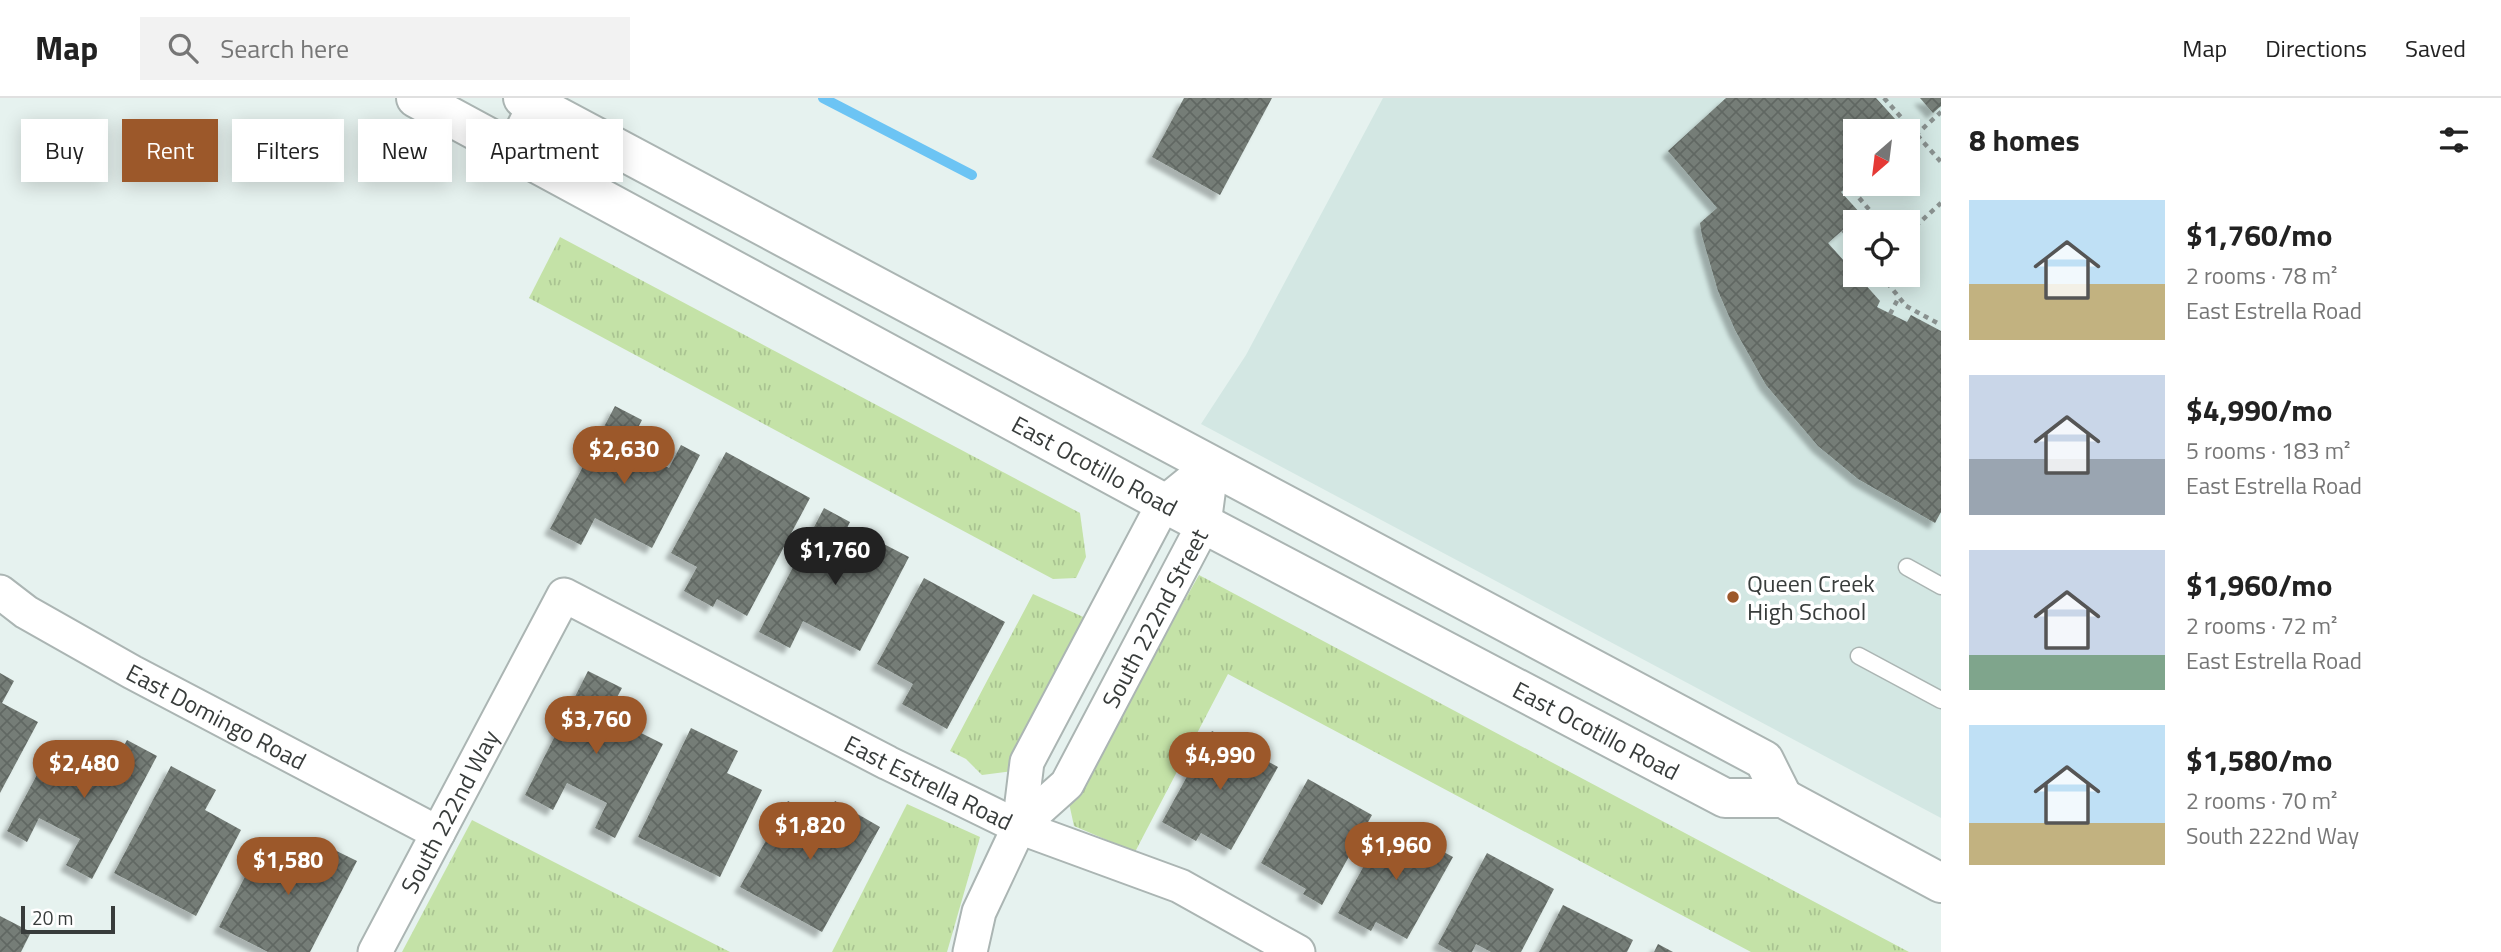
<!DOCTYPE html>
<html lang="en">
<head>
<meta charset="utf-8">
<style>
  :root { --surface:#fff; --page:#f2f2f2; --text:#222; --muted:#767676; --line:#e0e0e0; --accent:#9c582a }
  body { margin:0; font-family:"Titillium Web",sans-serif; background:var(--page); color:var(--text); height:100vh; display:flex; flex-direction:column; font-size:26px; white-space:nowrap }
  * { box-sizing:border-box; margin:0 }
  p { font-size:23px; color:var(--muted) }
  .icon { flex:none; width:38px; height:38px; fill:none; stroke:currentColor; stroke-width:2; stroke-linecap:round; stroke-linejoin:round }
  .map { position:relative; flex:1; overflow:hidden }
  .panel { display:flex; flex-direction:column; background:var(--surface); width:560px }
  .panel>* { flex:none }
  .guide { position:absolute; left:21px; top:21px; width:665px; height:63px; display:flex; gap:14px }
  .needle { width:46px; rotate:208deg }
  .controls { position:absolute; left:1843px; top:21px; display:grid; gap:14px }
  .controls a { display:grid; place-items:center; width:77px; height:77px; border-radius:0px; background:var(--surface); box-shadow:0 4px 18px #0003; font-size:35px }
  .scale { position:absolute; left:21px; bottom:18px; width:94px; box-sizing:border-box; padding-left:7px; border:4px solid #383c3b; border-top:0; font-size:19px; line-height:24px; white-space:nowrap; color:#383c3b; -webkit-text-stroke:5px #fff; paint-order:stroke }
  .price { position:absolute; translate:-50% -60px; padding:0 16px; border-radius:24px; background:var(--accent); color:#fff; font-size:23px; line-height:46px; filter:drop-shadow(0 2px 4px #0008) }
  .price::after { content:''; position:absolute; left:50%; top:42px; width:21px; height:16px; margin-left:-10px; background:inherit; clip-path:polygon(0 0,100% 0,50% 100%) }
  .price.on { background:#222; color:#fff }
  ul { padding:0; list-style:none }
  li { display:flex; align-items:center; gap:21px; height:175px; padding:0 28px }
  li span { display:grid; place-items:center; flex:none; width:196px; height:140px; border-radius:0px; color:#555 }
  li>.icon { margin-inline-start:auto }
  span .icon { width:84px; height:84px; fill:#fffc; stroke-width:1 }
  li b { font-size:30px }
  h2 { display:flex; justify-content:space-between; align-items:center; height:84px; padding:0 28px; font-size:30px }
  .pill { padding:0 24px; border-radius:0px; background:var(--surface); box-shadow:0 4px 18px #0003; font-size:24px; line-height:63px }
  .pill.on { background:var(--accent); color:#fff }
  header { display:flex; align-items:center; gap:42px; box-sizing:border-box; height:98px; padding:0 35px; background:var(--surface); border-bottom:2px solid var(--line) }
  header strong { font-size:33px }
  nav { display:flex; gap:38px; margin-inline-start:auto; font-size:24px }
  .search { width:490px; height:63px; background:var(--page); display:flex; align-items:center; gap:18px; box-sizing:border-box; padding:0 24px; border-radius:0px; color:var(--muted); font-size:26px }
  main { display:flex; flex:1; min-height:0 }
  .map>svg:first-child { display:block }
  .built { fill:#d3e7e3; fill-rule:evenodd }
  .park { fill:url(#park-tufts) }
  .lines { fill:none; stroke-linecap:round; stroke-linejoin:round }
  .stream { stroke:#6cc4f4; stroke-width:10 }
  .building { fill:url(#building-cross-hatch); filter:url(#shadow) }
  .service-casing { stroke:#abb5b3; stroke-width:19 }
  .minor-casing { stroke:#abb5b3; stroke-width:37 }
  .secondary-casing { stroke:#abb5b3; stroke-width:42 }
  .path { stroke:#89918f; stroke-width:4.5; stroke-dasharray:5 5; stroke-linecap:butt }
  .service { stroke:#fff; stroke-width:16 }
  .minor { stroke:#fff; stroke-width:33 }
  .secondary { stroke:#fff; stroke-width:38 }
  .poi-dot { fill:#9c582a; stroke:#fff; stroke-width:2.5 }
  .labels { text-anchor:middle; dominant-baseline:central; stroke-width:7; stroke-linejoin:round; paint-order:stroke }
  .street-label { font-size:24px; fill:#383c3b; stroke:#fff }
  .poi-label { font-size:24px; fill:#383c3b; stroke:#fff; text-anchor:start }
</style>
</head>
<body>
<header>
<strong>Map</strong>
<div class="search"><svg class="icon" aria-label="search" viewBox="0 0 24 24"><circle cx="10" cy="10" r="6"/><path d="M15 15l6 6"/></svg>Search here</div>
<nav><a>Map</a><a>Directions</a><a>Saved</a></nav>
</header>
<main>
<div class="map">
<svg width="1941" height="854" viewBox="0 0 1941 854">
  <defs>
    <pattern id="park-tufts" width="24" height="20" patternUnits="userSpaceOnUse" patternTransform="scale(1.75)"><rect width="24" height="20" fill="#c4e2a7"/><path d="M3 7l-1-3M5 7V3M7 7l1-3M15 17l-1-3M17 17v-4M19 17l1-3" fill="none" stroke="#a9c391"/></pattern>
    <pattern id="building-cross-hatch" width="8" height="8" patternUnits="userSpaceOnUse" patternTransform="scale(1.75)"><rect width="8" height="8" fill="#757d77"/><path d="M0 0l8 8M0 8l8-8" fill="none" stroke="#616863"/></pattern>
    <filter id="shadow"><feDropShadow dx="-6" dy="6" stdDeviation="2" flood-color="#0004"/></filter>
  </defs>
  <rect width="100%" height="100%" fill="#e6f2ef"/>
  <path class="built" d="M 1383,0 L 1941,0 L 1941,720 L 1201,326 L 1246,257 ZM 1855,33 L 1908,33 L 1908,86 L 1855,86 ZM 1855,124 L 1908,124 L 1908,177 L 1855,177 Z"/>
  <g class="park">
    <path d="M 560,139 L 1080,415 L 1086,459 L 1076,480 L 1053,481 L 529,200 Z"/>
    <path d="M 1199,477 L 1909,854 L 1751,854 L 1228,576 L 1135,754 L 1074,728 L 1069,705 Z"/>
    <path d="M 1033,496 L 1092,523 L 1013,673 L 982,677 L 966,661 L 950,653 Z"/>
    <path d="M 907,706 L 980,739 L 947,854 L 832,854 Z"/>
    <path d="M 472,722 L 730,854 L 402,854 Z"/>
  </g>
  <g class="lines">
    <path class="stream" d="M 823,0 L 972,77"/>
  </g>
  <g class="building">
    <path d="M 1184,0 L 1272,0 L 1220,97 L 1152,59 Z"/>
    <path d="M 1726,0 L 1876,0 L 1906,33 L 1855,33 L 1855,81 L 1841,94 L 1861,116 L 1828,145 L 1880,203 L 1877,209 L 1907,224 L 1911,217 L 1941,233 L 1941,414 L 1935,425 L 1858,381 L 1818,348 L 1766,287 L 1735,232 L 1718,193 L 1702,138 L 1700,125 L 1717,110 L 1668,53 Z"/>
    <path d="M 1920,0 L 1941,0 L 1941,8 L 1933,15 Z"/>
    <path d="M 615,308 L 642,322 L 628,349 L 669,370 L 681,347 L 700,357 L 652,450 L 595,420 L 581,447 L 550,431 Z"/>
    <path d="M 726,354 L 810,400 L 747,518 L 717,501 L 713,509 L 684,493 L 697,469 L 671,455 Z"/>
    <path d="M 824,410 L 850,424 L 836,452 L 857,464 L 870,439 L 909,459 L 860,553 L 803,523 L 790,550 L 759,534 Z"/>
    <path d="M 924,480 L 1005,524 L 947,631 L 902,606 L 913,586 L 877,566 Z"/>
    <path d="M 588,573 L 622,590 L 607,618 L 663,646 L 615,740 L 595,730 L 607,705 L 567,685 L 553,712 L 525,697 Z"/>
    <path d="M 0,575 L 14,583 L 2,605 L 38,624 L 0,695 Z"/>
    <path d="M 691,630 L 738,653 L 727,675 L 762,692 L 720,779 L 638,739 Z"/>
    <path d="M 1212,633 L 1278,669 L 1231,752 L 1201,735 L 1196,743 L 1162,724 Z"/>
    <path d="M 127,642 L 157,658 L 92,781 L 66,767 L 80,741 L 39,720 L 27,744 L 7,733 L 55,643 L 111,672 Z"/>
    <path d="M 171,668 L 216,692 L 205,712 L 241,732 L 196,818 L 114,775 Z"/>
    <path d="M 1308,681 L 1372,717 L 1322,807 L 1303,796 L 1306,791 L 1261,765 Z"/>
    <path d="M 788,703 L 824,723 L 835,703 L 880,729 L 822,834 L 740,789 Z"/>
    <path d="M 1388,724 L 1453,759 L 1407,841 L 1376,824 L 1371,833 L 1338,815 Z"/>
    <path d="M 265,740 L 301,758 L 310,740 L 357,763 L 310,854 L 268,854 L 219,829 Z"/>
    <path d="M 1487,755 L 1554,791 L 1521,854 L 1491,854 L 1476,846 L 1472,854 L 1452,854 L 1438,846 Z"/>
    <path d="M 1563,807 L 1633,842 L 1627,854 L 1539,854 Z"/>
    <path d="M 0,818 L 31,834 L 21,854 L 0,854 Z"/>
    <path d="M 1658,846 L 1673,854 L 1654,854 Z"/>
  </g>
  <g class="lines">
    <g class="service-casing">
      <g id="service">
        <path d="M 1907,469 L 1941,488"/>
        <path d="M 1859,558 L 1941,602"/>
      </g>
    </g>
    <g class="minor-casing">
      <g id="minor">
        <path d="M 513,51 L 538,0"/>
        <path id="s1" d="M 0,494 L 26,514 L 132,574 L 438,735"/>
        <path id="s2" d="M 1019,729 L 1067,686 L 1204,426 L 1212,366"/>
        <path id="s3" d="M 375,854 L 564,497 L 888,665 L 1019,729 L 1180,788 L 1298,854"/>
        <path d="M 970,854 L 979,814 L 1019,729 L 1027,664 L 1164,405 L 1212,366"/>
      </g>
    </g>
    <g class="secondary-casing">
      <g id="secondary">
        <path id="s4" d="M 416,0 L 1164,405 L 1725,700 L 1783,700 L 1941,785"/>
        <path d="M 523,0 L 1764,662 L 1783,700"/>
      </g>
    </g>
    <g class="path">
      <path d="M 1884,0 L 1941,64"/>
      <path d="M 1908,44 L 1941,14"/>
      <path d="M 1861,86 L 1853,93 L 1880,124"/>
      <path d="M 1843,132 L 1855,146"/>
      <path d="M 1908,135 L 1941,105"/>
      <path d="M 1881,177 L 1906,208 L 1941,227"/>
      <path d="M 1890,216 L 1899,199"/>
    </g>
    <use href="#service" class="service"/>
    <use href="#minor" class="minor"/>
    <use href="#secondary" class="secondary"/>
  </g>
  <circle class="poi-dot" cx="1733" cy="499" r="7"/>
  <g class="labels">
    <g class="street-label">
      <text stroke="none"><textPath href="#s4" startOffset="772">East Ocotillo Road</textPath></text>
      <text stroke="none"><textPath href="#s2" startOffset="252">South 222nd Street</textPath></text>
      <text stroke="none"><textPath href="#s1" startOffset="250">East Domingo Road</textPath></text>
      <text stroke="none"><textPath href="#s4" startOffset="1339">East Ocotillo Road</textPath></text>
      <text stroke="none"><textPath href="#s3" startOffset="814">East Estrella Road</textPath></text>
      <text stroke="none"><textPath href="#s3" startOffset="159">South 222nd Way</textPath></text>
    </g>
    <g class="poi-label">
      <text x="1747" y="485">Queen Creek<tspan x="1747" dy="28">High School</tspan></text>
    </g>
  </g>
</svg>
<div class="controls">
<a><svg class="needle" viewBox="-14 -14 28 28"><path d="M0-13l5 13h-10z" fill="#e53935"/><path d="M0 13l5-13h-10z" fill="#767676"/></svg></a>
<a><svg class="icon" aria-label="locate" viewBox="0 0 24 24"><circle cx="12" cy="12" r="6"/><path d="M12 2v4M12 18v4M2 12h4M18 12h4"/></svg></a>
</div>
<div class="scale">20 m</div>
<b class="price" style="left:624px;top:388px">$2,630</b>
<b class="price on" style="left:835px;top:489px">$1,760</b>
<b class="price" style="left:596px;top:658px">$3,760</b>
<b class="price" style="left:1220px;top:694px">$4,990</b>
<b class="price" style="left:84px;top:702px">$2,480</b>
<b class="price" style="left:810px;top:764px">$1,820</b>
<b class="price" style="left:1396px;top:784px">$1,960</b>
<b class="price" style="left:288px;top:799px">$1,580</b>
<div class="guide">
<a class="pill">Buy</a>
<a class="pill on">Rent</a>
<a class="pill">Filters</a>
<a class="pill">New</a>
<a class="pill">Apartment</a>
</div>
</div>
<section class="panel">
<h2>8 homes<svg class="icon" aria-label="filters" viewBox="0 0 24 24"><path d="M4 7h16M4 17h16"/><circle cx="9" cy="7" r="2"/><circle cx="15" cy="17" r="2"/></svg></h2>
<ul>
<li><span style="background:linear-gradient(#bfe0f5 60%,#c2b280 0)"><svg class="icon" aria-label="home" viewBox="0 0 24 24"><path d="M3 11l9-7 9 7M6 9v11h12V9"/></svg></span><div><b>$1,760/mo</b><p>2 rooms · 78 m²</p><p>East Estrella Road</p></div></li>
<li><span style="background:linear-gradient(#c9d6e8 60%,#9aa5b1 0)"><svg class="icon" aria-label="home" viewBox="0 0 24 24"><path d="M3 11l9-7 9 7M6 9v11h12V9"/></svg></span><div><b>$4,990/mo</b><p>5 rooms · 183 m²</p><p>East Estrella Road</p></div></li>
<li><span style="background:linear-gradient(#c9d6e8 75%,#7fa58c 0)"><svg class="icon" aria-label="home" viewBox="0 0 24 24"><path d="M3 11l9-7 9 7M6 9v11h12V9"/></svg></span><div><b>$1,960/mo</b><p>2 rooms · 72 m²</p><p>East Estrella Road</p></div></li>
<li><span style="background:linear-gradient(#bfe0f5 70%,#c2b280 0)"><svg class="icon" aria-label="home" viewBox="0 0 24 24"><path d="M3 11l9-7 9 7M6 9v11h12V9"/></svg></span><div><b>$1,580/mo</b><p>2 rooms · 70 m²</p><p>South 222nd Way</p></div></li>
</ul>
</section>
</main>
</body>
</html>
